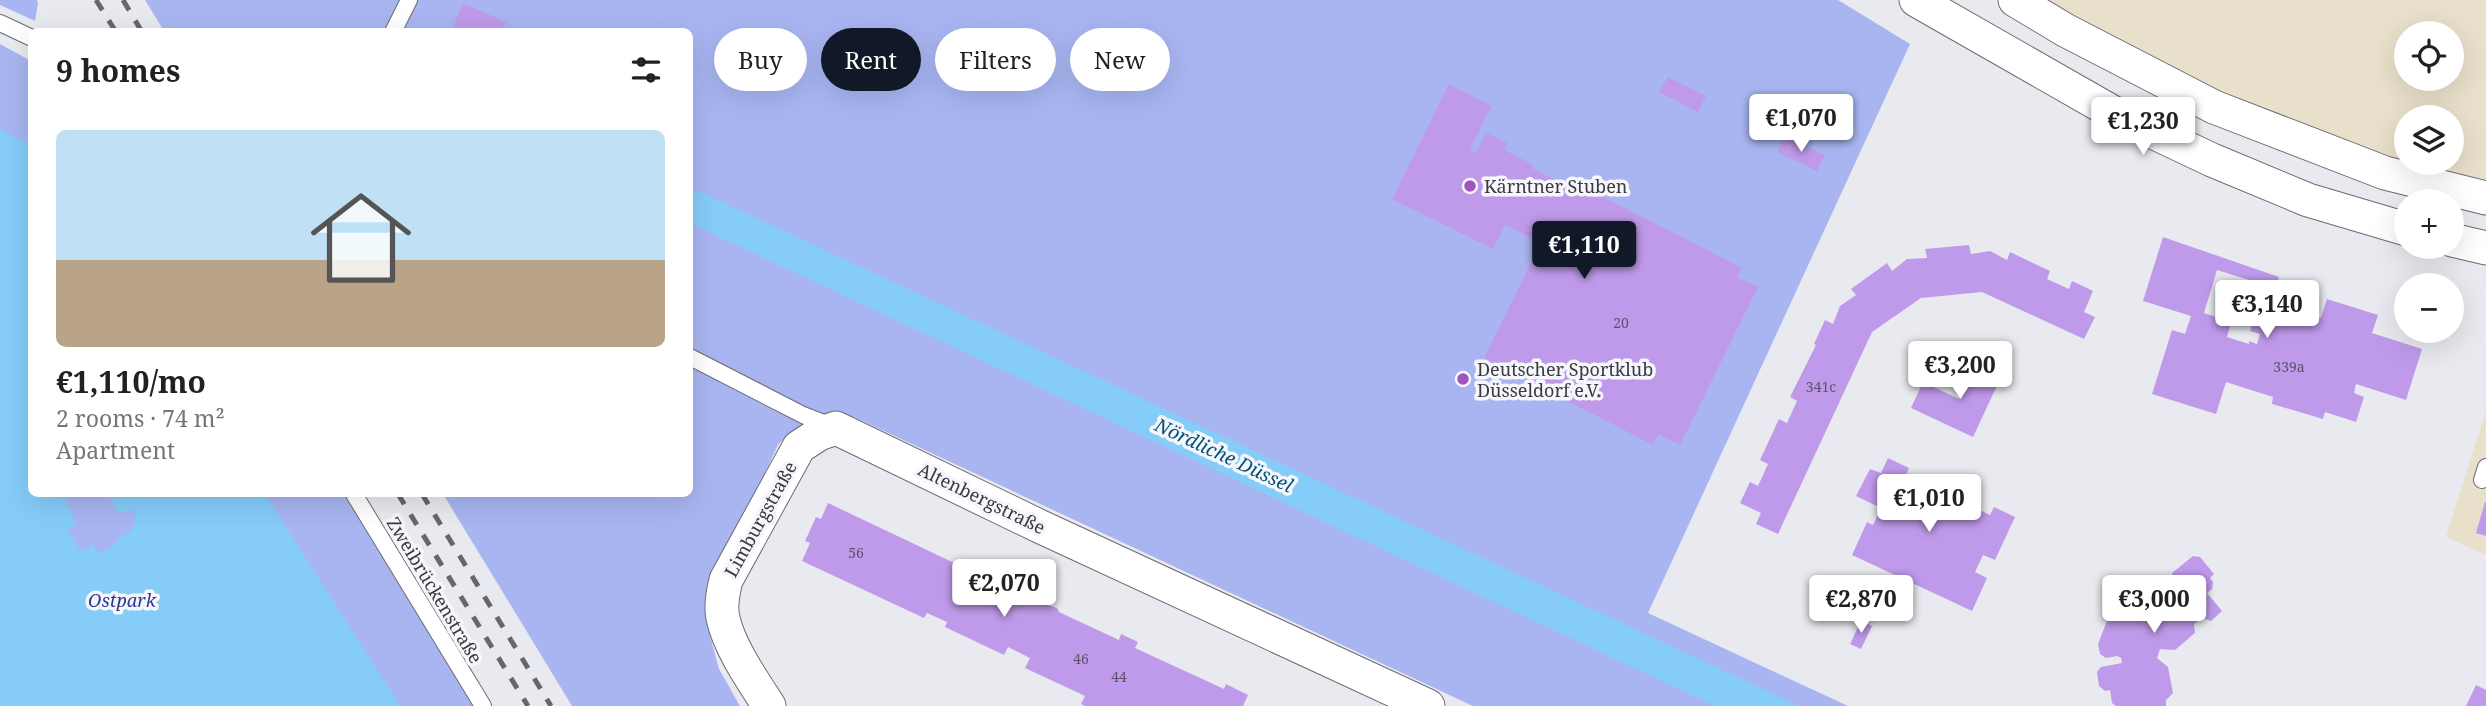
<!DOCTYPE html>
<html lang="en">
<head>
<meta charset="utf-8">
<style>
  :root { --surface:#fff; --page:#f6f6f6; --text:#202124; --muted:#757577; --accent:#111827 }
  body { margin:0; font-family:"Noto Serif",serif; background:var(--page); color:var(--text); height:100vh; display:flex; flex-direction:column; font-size:26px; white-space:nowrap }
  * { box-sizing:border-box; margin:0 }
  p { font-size:23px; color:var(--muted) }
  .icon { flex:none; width:38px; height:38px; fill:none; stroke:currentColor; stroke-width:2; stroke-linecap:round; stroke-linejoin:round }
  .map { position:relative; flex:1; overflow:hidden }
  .panel { position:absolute; left:28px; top:28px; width:665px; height:469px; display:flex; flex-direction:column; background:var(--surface); border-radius:10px; box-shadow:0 7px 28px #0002 }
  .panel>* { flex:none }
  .hud { position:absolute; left:714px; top:28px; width:665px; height:63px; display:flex; gap:14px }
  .tools { position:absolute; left:2394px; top:21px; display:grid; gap:14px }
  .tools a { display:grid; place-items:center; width:70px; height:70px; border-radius:50%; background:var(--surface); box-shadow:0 7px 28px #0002; font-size:35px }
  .price { position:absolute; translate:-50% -60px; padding:0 16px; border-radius:7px; background:#fff; color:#222; font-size:23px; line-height:46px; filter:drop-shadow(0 2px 4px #0008) }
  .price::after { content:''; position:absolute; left:50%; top:42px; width:21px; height:16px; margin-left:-10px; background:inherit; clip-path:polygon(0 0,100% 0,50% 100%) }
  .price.on { background:var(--accent); color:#fff }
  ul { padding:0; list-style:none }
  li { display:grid; align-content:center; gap:14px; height:371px; padding:0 28px }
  li span { display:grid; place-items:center; height:217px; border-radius:10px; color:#555 }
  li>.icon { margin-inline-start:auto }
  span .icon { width:126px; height:126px; fill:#fffc; stroke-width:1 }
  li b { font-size:30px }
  h2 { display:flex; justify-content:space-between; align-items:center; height:84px; padding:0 28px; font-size:30px }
  .chip { padding:0 24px; border-radius:32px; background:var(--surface); box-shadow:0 7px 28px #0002; font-size:24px; line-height:63px }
  .chip.on { background:var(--accent); color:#fff }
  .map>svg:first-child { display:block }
  .commercial { fill:#e9e0cb; fill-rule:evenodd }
  .green { fill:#a8b5f1 }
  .water { fill:#85ccf9 }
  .building { fill:#c09aea; fill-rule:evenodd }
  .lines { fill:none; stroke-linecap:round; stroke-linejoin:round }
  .service-casing { stroke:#6c6c70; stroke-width:18 }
  .minor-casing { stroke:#6c6c70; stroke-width:35 }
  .service { stroke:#fff; stroke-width:16 }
  .minor { stroke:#fff; stroke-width:33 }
  .rail { stroke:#67676a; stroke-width:5; stroke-dasharray:12 12; stroke-linecap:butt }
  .poi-dot { fill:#a352c2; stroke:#f6f7fc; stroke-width:2.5 }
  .labels { text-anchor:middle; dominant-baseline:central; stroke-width:7; stroke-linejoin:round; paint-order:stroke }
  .number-label { font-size:14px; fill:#5c5368 }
  .poi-label { font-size:18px; fill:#3b3b3d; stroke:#f6f7fc; text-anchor:start }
  .street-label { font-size:18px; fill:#3b3b3d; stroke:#f6f7fc }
  .park-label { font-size:18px; font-style:italic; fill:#313591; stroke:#f6f7fc }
  .water-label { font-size:19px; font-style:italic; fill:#065378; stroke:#f6f7fc }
</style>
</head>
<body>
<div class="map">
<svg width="2486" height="706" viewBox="0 0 2486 706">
  <rect width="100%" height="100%" fill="#e9eaef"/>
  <g class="commercial">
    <path d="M 2021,0 L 2486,0 L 2486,195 L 2384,170 ZM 2406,33 L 2452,33 L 2452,79 L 2406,79 ZM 2406,117 L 2452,117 L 2452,163 L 2406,163 Z"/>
    <path d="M 2486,411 L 2486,555 L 2446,537 Z"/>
  </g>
  <g class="green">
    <path d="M 0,0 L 37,0 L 38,3 L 35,21 L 0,5 Z"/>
    <path d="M 145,0 L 1838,0 L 1910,44 L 1648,613 L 1848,706 L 1473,706 L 854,417 C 821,413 800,421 778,445 L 710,591 L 710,636 L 719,669 L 740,706 L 572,706 L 443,494 L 690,494 L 690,32 L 164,31 Z"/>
    <path d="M 0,44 L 31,61 L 32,494 L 347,494 L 476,706 L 0,706 Z"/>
  </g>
  <g class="water">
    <path d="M 0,130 L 31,144 L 32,494 L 86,494 L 68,496 L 65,500 L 66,505 C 73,510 74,517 75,525 L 67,530 L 80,550 L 88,550 L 92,543 L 98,552 C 109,551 110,547 118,540 C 128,531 131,535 136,519 L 133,510 L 121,512 L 115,509 L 110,494 L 265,494 L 400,706 L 0,706 Z"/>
    <path d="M 690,187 L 1799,706 L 1715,706 L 690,223 Z"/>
  </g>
  <g class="building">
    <path d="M 463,3 L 506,22 L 502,32 L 464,32 L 453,27 Z"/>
    <path d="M 1668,77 L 1706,96 L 1698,112 L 1659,92 Z"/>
    <path d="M 1449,84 L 1491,106 L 1470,150 L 1476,153 L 1486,133 L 1507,143 L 1504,150 L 1534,165 L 1532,168 L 1569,187 L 1572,181 L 1742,268 L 1737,277 L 1758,287 L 1680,445 L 1658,434 L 1653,445 L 1484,358 L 1541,243 L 1505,225 L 1493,249 L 1392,199 Z"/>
    <path d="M 1785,136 L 1825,155 L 1817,171 L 1777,152 Z"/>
    <path d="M 2163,237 L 2279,277 L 2277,285 L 2307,294 L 2303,312 L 2321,318 L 2327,299 L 2378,315 L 2372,333 L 2422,349 L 2406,400 L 2356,384 L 2354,393 L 2364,397 L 2356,422 L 2325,412 L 2323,419 L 2272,404 L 2273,397 L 2226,382 L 2216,414 L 2152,394 L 2172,330 L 2185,334 L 2191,316 L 2143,301 ZM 2217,270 L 2265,285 L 2250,331 L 2260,334 L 2257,344 L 2249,341 L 2249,344 L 2227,337 L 2231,322 L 2204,313 Z"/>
    <path d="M 1969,245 L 1971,254 L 1990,251 L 2007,260 L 2010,252 L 2050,271 L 2047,279 L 2069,289 L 2072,281 L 2093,291 L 2084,312 L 2095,317 L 2084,339 L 1982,292 L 1921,298 L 1872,332 L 1778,534 L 1756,524 L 1761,513 L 1740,503 L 1750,482 L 1758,486 L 1768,464 L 1760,460 L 1779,419 L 1787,423 L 1797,401 L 1790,397 L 1816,345 L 1814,344 L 1825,320 L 1833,324 L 1840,306 L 1856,295 L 1851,289 L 1887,263 L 1892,271 L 1907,259 L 1927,258 L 1925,249 Z"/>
    <path d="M 1975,363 L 2002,375 L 1973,437 L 1911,408 L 1923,382 L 1959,399 Z"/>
    <path d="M 1888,458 L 1909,468 L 1906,475 L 1928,486 L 1932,478 L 1972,497 L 1968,504 L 1990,515 L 1994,507 L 2015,517 L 1995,560 L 1983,555 L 1975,572 L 1987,578 L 1972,611 L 1852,555 L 1867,522 L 1873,525 L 1881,508 L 1856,496 L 1870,469 L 1881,473 Z"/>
    <path d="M 2485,502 L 2486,502 L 2486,536 L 2476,533 Z"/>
    <path d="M 828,503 L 1030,599 L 1057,608 L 1059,612 L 1119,640 L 1121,634 L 1138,642 L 1135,648 L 1224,689 L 1226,684 L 1248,695 L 1243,706 L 1085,706 L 1081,704 L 1085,696 L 1025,668 L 1030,658 L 1008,647 L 1004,655 L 945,627 L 947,622 L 927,613 L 924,618 L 802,561 L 810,543 L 805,541 L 816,517 L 821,519 Z"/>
    <path d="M 2193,556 L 2200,557 L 2214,574 L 2210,578 L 2213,582 L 2212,589 L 2207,593 L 2222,611 L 2211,621 L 2202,618 L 2194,624 L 2195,633 L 2175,650 L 2160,649 L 2157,658 L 2168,667 L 2173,693 L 2166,700 L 2166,706 L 2116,706 L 2112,703 L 2110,690 L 2105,691 L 2099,686 L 2097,672 L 2101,667 L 2122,663 L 2121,658 L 2117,656 L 2106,658 L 2100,654 L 2098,644 L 2107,621 L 2115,613 L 2122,614 L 2127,620 L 2132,615 L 2124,605 L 2125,598 L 2136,589 L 2143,590 L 2146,594 L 2156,585 L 2165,588 L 2173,582 L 2172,573 Z"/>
    <path d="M 1861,621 L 1872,626 L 1861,649 L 1850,644 Z"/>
    <path d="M 2476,685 L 2486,690 L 2486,706 L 2466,706 Z"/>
  </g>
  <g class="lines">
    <g class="service-casing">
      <g id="service">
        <path d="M 0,23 L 32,38"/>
        <path d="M 393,32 L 409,0"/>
        <path d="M 690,357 L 803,415 L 831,426"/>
        <path d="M 2482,480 L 2486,467"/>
        <path d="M 354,494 L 483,706"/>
      </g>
    </g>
    <g class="minor-casing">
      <g id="minor">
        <path d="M 1916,0 L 2121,117 L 2212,160 L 2308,200 L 2406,229"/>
        <path d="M 2015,0 L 2065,30 L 2214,107 L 2385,173 L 2486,198"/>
        <path d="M 2452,240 L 2486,248"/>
        <path d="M 769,706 C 753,681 729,647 723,618 C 720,606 723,592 726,580 L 799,447 L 819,434 L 836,428 L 1039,526 L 1428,706"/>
      </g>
    </g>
    <use href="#service" class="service"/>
    <use href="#minor" class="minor"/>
    <g class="rail">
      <path d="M 96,0 L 116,32"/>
      <path d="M 123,0 L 142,32"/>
      <path d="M 398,494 L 528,706"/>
      <path d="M 422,494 L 551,706"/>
    </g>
  </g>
  <g class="poi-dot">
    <circle cx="1470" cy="186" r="7"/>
    <circle cx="1463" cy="379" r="7"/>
  </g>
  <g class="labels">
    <g class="number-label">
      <text x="1621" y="322">20</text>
      <text x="2289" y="366">339a</text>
      <text x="1821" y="386">341c</text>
      <text x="856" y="552">56</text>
      <text x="1081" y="658">46</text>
      <text x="1119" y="676">44</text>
    </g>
    <g class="poi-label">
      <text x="1484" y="186">Kärntner Stuben</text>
      <text x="1477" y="369">Deutscher Sportklub<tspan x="1477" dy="21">Düsseldorf e.V.</tspan></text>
    </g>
    <g class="street-label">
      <text transform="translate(982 498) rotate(26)">Altenbergstraße</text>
      <text transform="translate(760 519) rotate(-61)">Limburgstraße</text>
      <text transform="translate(435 590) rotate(59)">Zweibrückenstraße</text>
    </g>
    <g class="park-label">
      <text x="122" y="600">Ostpark</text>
    </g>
    <g class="water-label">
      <text transform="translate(1224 455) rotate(25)">Nördliche Düssel</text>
    </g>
  </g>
</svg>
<div class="tools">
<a><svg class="icon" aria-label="locate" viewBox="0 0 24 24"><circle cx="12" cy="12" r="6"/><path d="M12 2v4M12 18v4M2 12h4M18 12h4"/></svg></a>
<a><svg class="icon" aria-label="layers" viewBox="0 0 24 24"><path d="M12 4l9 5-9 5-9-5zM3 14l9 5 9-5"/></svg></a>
<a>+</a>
<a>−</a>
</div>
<b class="price" style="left:1801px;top:154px">€1,070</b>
<b class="price" style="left:2143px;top:157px">€1,230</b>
<b class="price on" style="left:1584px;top:281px">€1,110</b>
<b class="price" style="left:2267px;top:340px">€3,140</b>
<b class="price" style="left:1960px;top:401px">€3,200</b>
<b class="price" style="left:1929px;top:534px">€1,010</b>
<b class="price" style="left:1004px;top:619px">€2,070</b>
<b class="price" style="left:1861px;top:635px">€2,870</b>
<b class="price" style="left:2154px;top:635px">€3,000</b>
<div class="hud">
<a class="chip">Buy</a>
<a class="chip on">Rent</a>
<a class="chip">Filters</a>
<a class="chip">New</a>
</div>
<section class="panel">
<h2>9 homes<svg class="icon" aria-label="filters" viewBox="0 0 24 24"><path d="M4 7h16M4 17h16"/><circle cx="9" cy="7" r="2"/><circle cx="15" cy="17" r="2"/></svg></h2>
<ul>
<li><span style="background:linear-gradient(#bfe0f5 60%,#b9a48a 0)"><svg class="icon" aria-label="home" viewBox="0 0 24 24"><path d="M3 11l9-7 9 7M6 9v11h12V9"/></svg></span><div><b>€1,110/mo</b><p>2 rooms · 74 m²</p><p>Apartment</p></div></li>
</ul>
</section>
</div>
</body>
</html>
